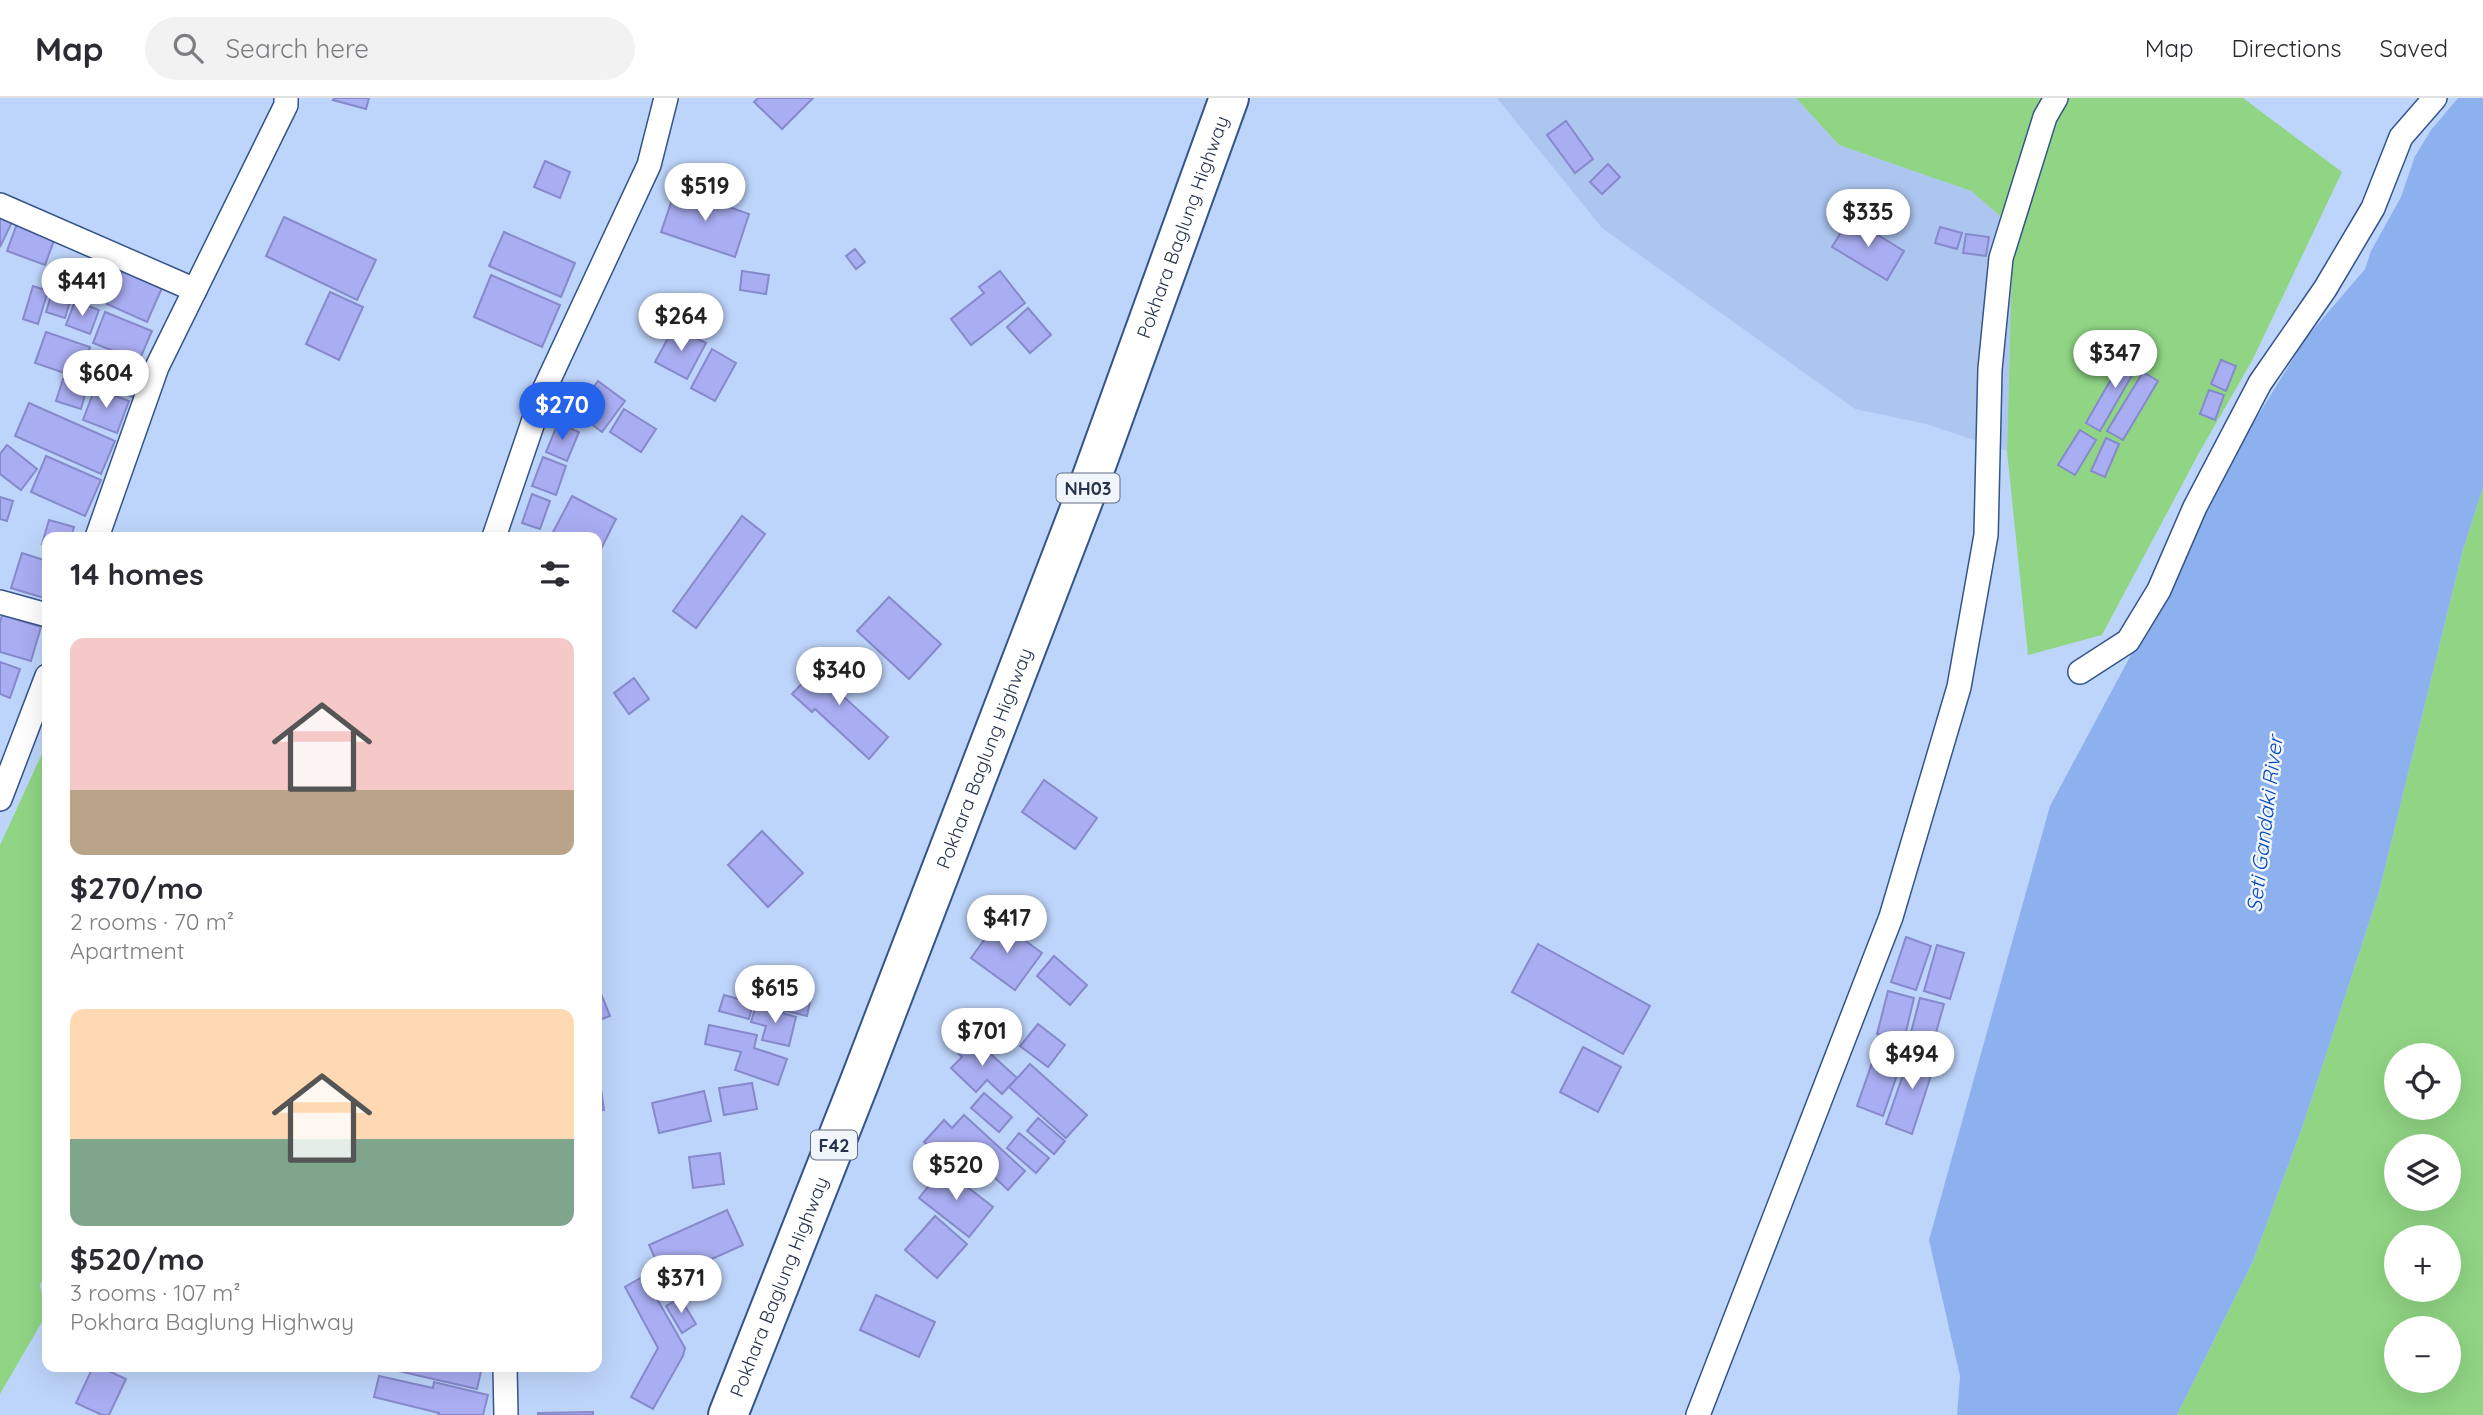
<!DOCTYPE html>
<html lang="en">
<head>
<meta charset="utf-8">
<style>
  :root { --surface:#fff; --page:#f2f2f3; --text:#2b2b33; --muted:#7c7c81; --line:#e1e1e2; --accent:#2563eb }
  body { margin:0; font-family:Quicksand,sans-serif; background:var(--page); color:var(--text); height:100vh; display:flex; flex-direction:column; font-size:26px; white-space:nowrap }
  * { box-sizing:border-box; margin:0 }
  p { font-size:23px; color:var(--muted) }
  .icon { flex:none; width:38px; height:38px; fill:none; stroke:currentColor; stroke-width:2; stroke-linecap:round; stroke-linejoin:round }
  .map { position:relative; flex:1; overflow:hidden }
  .panel { position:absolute; left:42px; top:434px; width:560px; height:840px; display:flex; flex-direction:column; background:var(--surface); border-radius:14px; box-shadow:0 7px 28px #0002 }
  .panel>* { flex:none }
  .fabs { position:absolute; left:2384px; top:945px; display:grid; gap:14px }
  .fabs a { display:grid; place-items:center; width:77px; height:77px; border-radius:50%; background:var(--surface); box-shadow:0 7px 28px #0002; font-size:35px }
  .price { position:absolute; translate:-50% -60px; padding:0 16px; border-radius:24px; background:#fff; color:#222; font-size:23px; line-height:46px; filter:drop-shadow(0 2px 4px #0008) }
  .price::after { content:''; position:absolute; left:50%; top:42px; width:21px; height:16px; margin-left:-10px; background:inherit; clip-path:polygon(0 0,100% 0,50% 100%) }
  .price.active { background:var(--accent); color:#fff }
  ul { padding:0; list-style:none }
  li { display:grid; align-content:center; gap:14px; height:371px; padding:0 28px }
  li span { display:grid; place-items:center; height:217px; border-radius:14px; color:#555 }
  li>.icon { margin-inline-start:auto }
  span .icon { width:126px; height:126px; fill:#fffc; stroke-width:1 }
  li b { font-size:30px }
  h2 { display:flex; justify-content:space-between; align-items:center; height:84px; padding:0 28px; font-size:30px }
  header { display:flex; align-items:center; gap:42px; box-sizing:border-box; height:98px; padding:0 35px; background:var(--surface); border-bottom:2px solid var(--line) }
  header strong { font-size:33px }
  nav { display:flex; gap:38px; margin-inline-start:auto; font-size:24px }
  .search { width:490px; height:63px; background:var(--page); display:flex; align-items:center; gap:18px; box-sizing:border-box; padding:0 24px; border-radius:38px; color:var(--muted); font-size:26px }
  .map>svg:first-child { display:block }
  .built { fill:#adc6f0 }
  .green { fill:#90d584; fill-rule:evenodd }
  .water { fill:#8db1ee }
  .building { fill:#a9adf1; stroke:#8689cb; stroke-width:2 }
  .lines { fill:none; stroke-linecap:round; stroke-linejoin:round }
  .street-casing { stroke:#35548b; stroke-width:26 }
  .highway-casing { stroke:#35548b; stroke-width:42 }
  .street { stroke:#fff; stroke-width:23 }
  .highway { stroke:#fff; stroke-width:38 }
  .labels { text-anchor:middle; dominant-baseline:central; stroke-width:5; stroke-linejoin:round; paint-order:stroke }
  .shield { fill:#f1f5fc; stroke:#626d81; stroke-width:2 }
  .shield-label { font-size:18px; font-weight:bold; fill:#25334c }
  .street-label { font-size:19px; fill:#25334c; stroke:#f1f5fc }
  .water-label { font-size:21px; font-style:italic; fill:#034abc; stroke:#f1f5fc }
</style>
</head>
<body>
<header>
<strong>Map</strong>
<div class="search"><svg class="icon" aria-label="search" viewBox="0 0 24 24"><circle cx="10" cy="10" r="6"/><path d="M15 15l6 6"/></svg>Search here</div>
<nav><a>Map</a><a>Directions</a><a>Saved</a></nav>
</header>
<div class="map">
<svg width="2483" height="1317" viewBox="0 0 2483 1317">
  <rect width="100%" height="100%" fill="#bed5fb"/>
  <path class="built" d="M 1497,0 L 1796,0 L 1839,47 L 1971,93 L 2013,129 L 2007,353 L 1926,326 L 1855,311 L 1602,130 Z"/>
  <g class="green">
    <path d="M 1796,0 L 2243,0 L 2342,74 L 2253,261 L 2199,355 L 2102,537 L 2028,557 L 2007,353 L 2013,129 L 1971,93 L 1839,47 Z"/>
    <path d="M 2483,389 L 2483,1317 L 2177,1317 L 2253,1163 L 2303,1027 L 2379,794 L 2462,455 ZM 2396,957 L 2448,957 L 2448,1010 L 2396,1010 ZM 2396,1048 L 2448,1048 L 2448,1101 L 2396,1101 ZM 2396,1139 L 2448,1139 L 2448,1192 L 2396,1192 ZM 2396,1230 L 2448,1230 L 2448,1283 L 2396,1283 Z"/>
    <path d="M 47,645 L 47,1173 L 40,1187 L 46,1217 L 0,1296 L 0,747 Z"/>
  </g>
  <path class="water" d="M 2458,0 L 2483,0 L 2483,389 L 2462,455 L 2379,794 L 2303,1027 L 2253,1163 L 2177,1317 L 1957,1317 L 1960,1278 L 1929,1142 L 2050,708 L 2155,512 L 2233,358 L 2306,240 L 2365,171 L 2371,153 L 2401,99 L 2415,58 L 2431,32 Z"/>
  <g class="building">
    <path d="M 334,0 L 369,0 L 366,11 L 333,2 Z"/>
    <path d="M 758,0 L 813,0 L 782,31 L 754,4 Z"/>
    <path d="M 1566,23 L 1593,61 L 1575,75 L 1547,37 Z"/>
    <path d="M 545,63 L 570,74 L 560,100 L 534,89 Z"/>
    <path d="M 1608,66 L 1620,79 L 1602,96 L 1590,84 Z"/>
    <path d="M 676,90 L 749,116 L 735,159 L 661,134 Z"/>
    <path d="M 0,119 L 12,124 L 0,149 Z"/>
    <path d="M 284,119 L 376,162 L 357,202 L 266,158 Z"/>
    <path d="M 1850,120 L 1904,153 L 1887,182 L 1832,149 Z"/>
    <path d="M 18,123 L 56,137 L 45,167 L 7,153 Z"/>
    <path d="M 1940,129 L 1962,135 L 1957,151 L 1935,145 Z"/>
    <path d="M 504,134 L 575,165 L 561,199 L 489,168 Z"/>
    <path d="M 1966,136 L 1989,139 L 1986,158 L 1963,155 Z"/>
    <path d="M 855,151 L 865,164 L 856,171 L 846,158 Z"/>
    <path d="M 123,172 L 162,190 L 147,224 L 107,206 Z"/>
    <path d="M 742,173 L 769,177 L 766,196 L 740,192 Z"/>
    <path d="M 1000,173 L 1025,205 L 971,247 L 951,221 L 984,195 L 979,189 Z"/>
    <path d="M 491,177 L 560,207 L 542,249 L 474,219 Z"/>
    <path d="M 56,181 L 75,187 L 65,220 L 46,214 Z"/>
    <path d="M 33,188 L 48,193 L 38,226 L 23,221 Z"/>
    <path d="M 330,194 L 363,209 L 339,262 L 306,246 Z"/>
    <path d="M 75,203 L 99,212 L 90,236 L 66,227 Z"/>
    <path d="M 1028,210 L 1051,237 L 1030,255 L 1007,229 Z"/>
    <path d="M 105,214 L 152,233 L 139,263 L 93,245 Z"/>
    <path d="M 674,229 L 706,245 L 687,281 L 655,264 Z"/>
    <path d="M 46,234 L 90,249 L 79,280 L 35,265 Z"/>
    <path d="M 2129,250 L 2143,258 L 2100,333 L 2086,325 Z"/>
    <path d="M 712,251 L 736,265 L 715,303 L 691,290 Z"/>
    <path d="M 107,255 L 146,269 L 135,300 L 96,285 Z"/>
    <path d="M 2221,262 L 2236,268 L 2226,293 L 2211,286 Z"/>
    <path d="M 2143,274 L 2158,283 L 2123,342 L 2107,333 Z"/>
    <path d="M 63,281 L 87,289 L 81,311 L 56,303 Z"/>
    <path d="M 598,283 L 625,303 L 602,334 L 576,314 Z"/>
    <path d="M 95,290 L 129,303 L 117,335 L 83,322 Z"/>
    <path d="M 2209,292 L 2224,297 L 2215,322 L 2200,316 Z"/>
    <path d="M 29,305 L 115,343 L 101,376 L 15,338 Z"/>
    <path d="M 624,311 L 656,331 L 641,354 L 610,334 Z"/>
    <path d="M 558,325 L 579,334 L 567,363 L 546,354 Z"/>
    <path d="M 2080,332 L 2096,342 L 2075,377 L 2058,367 Z"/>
    <path d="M 2106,340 L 2119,346 L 2105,379 L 2091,373 Z"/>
    <path d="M 7,347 L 37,371 L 21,392 L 0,376 L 0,356 Z"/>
    <path d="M 46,358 L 101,382 L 85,418 L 31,394 Z"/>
    <path d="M 543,359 L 566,368 L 556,397 L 532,388 Z"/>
    <path d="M 532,396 L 550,403 L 540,431 L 522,425 Z"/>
    <path d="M 572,398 L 616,421 L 597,459 L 597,439 L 559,439 L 552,436 Z"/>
    <path d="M 0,399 L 13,403 L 7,423 L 0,421 Z"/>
    <path d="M 742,418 L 765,436 L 696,530 L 673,513 Z"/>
    <path d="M 49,422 L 74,429 L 71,439 L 47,439 L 47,447 L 42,446 Z"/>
    <path d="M 22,455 L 47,463 L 47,501 L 11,490 Z"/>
    <path d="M 889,499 L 941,546 L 909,581 L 857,533 Z"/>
    <path d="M 2,517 L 41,529 L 31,563 L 0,554 L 0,525 Z"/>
    <path d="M 830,556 L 849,574 L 834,590 L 888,639 L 869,661 L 815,611 L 812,614 L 792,596 Z"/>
    <path d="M 0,564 L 20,571 L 10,600 L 0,596 Z"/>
    <path d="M 634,580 L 649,601 L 629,616 L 614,595 Z"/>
    <path d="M 1044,682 L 1097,720 L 1075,751 L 1022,714 Z"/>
    <path d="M 762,733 L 803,775 L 768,809 L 728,767 Z"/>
    <path d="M 998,823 L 1042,855 L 1015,892 L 971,860 Z"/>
    <path d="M 1906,839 L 1931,848 L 1916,892 L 1891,884 Z"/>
    <path d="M 1538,846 L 1650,908 L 1623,956 L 1512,894 Z"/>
    <path d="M 1937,847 L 1964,855 L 1950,901 L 1924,893 Z"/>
    <path d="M 1054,858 L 1087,887 L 1070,907 L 1037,878 Z"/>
    <path d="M 597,886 L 610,918 L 597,923 Z"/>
    <path d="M 782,893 L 811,899 L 807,918 L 778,911 Z"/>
    <path d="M 1888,893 L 1914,900 L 1904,942 L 1877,936 Z"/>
    <path d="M 724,897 L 753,905 L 749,921 L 719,913 Z"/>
    <path d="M 1920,900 L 1944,906 L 1932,949 L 1909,942 Z"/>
    <path d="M 756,907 L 796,919 L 789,948 L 762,942 L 766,928 L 751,924 Z"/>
    <path d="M 1038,926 L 1065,947 L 1048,969 L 1020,948 Z"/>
    <path d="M 709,927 L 757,937 L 754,950 L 787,961 L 778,987 L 735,972 L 741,954 L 705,946 Z"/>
    <path d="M 971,938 L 1017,980 L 1002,996 L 987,982 L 976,994 L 951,970 L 962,959 L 957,954 Z"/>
    <path d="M 1880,942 L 1906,951 L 1883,1018 L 1857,1008 Z"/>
    <path d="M 1583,949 L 1621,969 L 1598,1014 L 1560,994 Z"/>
    <path d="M 1912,951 L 1937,959 L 1912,1036 L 1886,1026 Z"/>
    <path d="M 1030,966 L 1087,1017 L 1066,1040 L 1009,989 Z"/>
    <path d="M 597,977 L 599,977 L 604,1012 L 597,1013 Z"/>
    <path d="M 752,985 L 757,1011 L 724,1017 L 719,990 Z"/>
    <path d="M 704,993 L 711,1023 L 659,1035 L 652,1005 Z"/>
    <path d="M 984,995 L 1012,1019 L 999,1034 L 971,1010 Z"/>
    <path d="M 964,1017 L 1025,1073 L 1008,1092 L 975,1061 L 961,1077 L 924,1044 L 944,1022 L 952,1030 Z"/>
    <path d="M 1038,1020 L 1065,1043 L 1054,1056 L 1027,1033 Z"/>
    <path d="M 1019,1035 L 1049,1060 L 1036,1075 L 1007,1050 Z"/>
    <path d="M 720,1055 L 724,1086 L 693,1090 L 689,1059 Z"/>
    <path d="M 943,1070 L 993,1109 L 969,1139 L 919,1100 Z"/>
    <path d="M 727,1112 L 743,1147 L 665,1182 L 649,1147 Z"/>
    <path d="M 935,1118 L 967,1146 L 937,1180 L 905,1152 Z"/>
    <path d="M 644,1178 L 685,1250 L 683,1258 L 653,1311 L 631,1299 L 658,1250 L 625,1189 Z"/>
    <path d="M 876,1197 L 935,1224 L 919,1259 L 860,1232 Z"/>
    <path d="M 680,1200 L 696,1226 L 682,1235 L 666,1208 Z"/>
    <path d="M 93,1269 L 100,1269 L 126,1281 L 109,1317 L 102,1317 L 76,1305 Z"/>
    <path d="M 381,1269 L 482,1269 L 477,1291 Z"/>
    <path d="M 379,1278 L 433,1290 L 434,1284 L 488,1297 L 483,1317 L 438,1317 L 439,1315 L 374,1299 Z"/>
    <path d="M 593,1314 L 593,1317 L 538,1317 L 538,1315 Z"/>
  </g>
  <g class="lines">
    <g class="street-casing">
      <g id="street">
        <path d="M 0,107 L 195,192"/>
        <path d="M 97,439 L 157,269 L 286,7 L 286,0"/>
        <path d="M 494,439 L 544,292 L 649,67 L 666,0"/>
        <path d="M 0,504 L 47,517"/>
        <path d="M 2080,574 L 2128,543 L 2159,492 L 2195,409 L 2260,285 L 2325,191 L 2373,110 L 2401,39 L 2435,0"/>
        <path d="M 0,701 L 47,578"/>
        <path d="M 505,1269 L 506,1317"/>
        <path d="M 1698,1317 L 1891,819 L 1959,589 L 1986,437 L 1990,271 L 2001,160 L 2045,19 L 2056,0"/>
      </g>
    </g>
    <g class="highway-casing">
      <g id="highway">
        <path id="s1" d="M 728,1317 L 860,983 L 1089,387 L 1229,0"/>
      </g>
    </g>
    <use href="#street" class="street"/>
    <use href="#highway" class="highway"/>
  </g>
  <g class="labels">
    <g class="shield">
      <rect x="1056.5" y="375.5" width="63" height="29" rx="5"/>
      <rect x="811" y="1032.5" width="46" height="29" rx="5"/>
    </g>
    <g class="shield-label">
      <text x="1088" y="390">NH03</text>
      <text x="834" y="1047">F42</text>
    </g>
    <g class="street-label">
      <text stroke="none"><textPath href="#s1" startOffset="1272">Pokhara Baglung Highway</textPath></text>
      <text stroke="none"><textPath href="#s1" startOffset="705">Pokhara Baglung Highway</textPath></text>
      <text stroke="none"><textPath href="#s1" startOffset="138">Pokhara Baglung Highway</textPath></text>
    </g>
    <g class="water-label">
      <text transform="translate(2264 726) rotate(-83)">Seti Gandaki River</text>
    </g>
  </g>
</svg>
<div class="fabs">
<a><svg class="icon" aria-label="locate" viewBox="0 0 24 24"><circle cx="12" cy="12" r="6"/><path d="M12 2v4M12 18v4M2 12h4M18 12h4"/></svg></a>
<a><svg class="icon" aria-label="layers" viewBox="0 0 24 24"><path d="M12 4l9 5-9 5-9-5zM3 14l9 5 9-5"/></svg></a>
<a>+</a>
<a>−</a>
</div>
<b class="price" style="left:705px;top:125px">$519</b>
<b class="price" style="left:1868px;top:151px">$335</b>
<b class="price" style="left:82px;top:220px">$441</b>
<b class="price" style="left:681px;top:255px">$264</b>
<b class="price" style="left:2115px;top:292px">$347</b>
<b class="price" style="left:106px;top:312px">$604</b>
<b class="price active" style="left:562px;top:344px">$270</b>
<b class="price" style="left:839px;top:609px">$340</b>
<b class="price" style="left:1007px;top:857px">$417</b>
<b class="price" style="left:775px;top:927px">$615</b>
<b class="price" style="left:982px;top:970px">$701</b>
<b class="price" style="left:1912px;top:993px">$494</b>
<b class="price" style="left:956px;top:1104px">$520</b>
<b class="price" style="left:681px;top:1217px">$371</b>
<section class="panel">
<h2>14 homes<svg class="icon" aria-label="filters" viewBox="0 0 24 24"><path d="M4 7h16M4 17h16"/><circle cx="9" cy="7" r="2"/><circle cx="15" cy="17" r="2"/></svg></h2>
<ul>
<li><span style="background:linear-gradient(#f6c9c9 70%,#b9a48a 0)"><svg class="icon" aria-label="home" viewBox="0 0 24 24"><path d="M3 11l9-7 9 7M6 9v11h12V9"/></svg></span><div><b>$270/mo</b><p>2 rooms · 70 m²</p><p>Apartment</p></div></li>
<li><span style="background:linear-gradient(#ffd9b3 60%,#7fa58c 0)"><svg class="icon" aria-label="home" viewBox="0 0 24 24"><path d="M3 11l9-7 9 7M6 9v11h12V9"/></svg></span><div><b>$520/mo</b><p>3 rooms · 107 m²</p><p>Pokhara Baglung Highway</p></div></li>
</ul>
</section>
</div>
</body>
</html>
